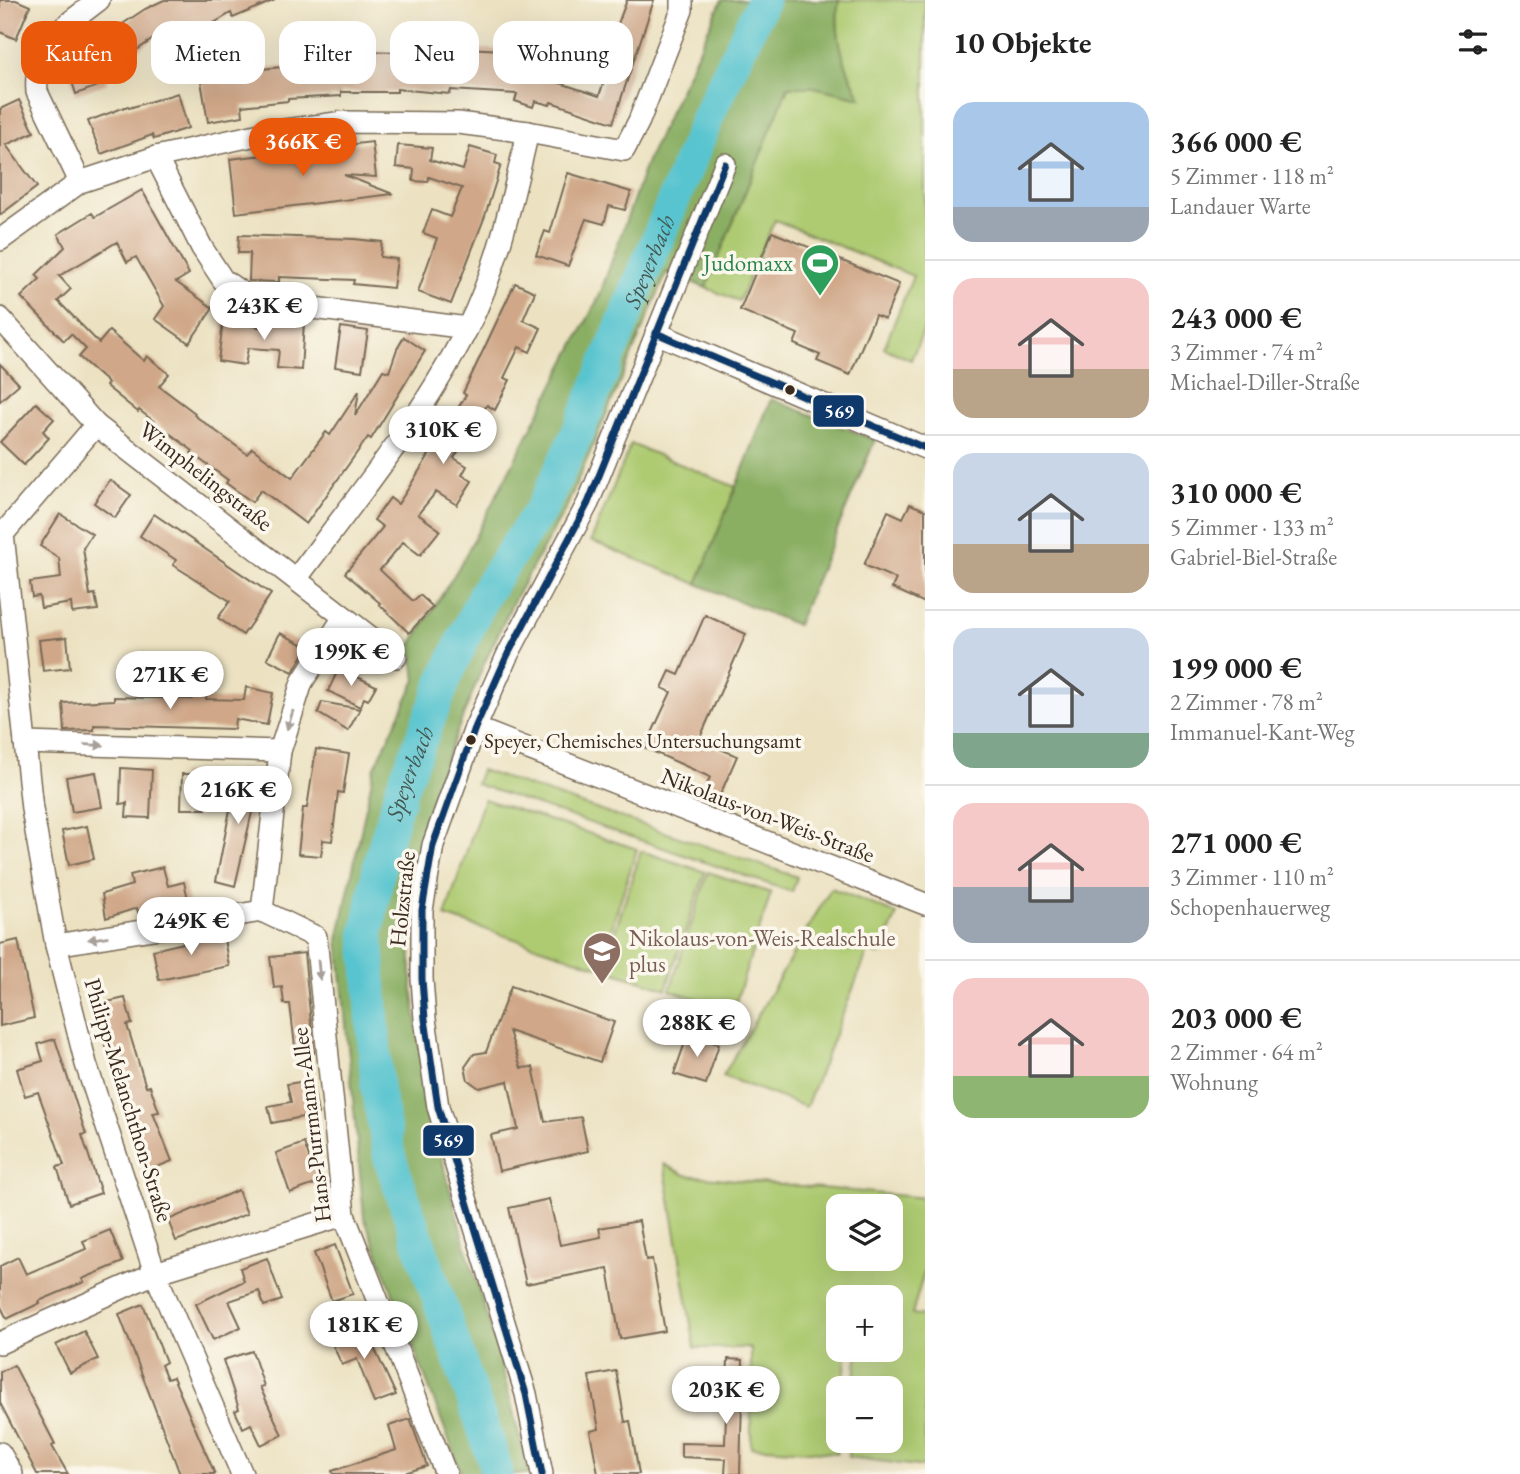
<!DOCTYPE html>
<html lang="de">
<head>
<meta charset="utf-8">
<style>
  :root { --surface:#fff; --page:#f6f6f6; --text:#222; --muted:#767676; --line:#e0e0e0; --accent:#ea580c }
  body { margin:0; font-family:"EB Garamond",serif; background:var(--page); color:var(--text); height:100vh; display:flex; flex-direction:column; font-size:26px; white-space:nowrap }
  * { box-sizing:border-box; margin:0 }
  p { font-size:23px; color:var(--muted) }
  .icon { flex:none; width:38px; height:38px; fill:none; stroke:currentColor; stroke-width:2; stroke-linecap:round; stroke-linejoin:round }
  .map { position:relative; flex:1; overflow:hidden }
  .details { display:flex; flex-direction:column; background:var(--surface); width:595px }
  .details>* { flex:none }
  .guide { position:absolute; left:21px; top:21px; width:665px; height:63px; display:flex; gap:14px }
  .tools { position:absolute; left:826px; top:1194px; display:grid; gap:14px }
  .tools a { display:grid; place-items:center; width:77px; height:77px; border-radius:14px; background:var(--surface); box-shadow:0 7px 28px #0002; font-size:35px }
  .price { position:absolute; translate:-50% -60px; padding:0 16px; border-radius:24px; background:#fff; color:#222; font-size:23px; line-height:46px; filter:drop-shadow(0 2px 4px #0008) }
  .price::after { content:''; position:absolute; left:50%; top:42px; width:21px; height:16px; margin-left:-10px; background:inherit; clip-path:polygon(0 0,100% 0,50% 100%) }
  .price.on { background:var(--accent); color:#fff }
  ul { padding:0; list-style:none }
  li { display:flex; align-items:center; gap:21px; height:175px; padding:0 28px }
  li+li { border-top:2px solid var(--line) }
  li span { display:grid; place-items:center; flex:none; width:196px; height:140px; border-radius:21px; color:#555 }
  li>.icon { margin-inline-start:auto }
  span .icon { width:84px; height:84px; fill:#fffc; stroke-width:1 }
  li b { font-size:30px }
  h2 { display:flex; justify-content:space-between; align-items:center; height:84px; padding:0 28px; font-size:30px }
  .pill { padding:0 24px; border-radius:21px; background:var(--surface); box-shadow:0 7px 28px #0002; font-size:24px; line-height:63px }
  .pill.on { background:var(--accent); color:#fff }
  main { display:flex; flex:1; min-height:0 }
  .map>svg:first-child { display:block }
  .green { fill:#aecb72; stroke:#747a48; stroke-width:2; fill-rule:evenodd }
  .forest { fill:#8aaf64; stroke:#626c41; stroke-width:2 }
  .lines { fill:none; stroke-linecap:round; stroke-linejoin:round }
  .river { stroke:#58c4cf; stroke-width:33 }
  .building { fill:#d0a889 }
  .street-casing { stroke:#796a57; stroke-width:24 }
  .street { stroke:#fff; stroke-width:21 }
  .bus-1-casing { stroke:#fbf7ec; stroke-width:12 }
  .bus-1 { stroke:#0f386b; stroke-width:7 }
  .oneway { fill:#a79f9a }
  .bus-dot { fill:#3b2a1e; stroke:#fbf7ec; stroke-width:2.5 }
  .labels { text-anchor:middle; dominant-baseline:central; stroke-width:7; stroke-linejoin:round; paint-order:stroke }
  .bus-label { font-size:21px; fill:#3b2a1e; stroke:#fbf7ec; text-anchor:start }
  .leisure-label { font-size:23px; fill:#27864d; stroke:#fbf7ec; text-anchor:end }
  .street-label { font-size:23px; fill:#3b2a1e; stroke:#fbf7ec }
  .education-label { font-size:23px; fill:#785e54; stroke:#fbf7ec; text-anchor:start }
  .water-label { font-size:24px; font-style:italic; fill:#445853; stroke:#fbf7ec }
  .line-badge { stroke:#fbf7ec; stroke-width:2.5 }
  .badge-label { font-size:19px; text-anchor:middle; font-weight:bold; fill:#fff }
</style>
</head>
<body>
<main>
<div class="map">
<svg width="925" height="1474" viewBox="0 0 925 1474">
  <rect width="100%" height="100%" fill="#fbf7ec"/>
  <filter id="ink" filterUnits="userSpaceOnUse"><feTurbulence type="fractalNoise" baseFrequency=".0143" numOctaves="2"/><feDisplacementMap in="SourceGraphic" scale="14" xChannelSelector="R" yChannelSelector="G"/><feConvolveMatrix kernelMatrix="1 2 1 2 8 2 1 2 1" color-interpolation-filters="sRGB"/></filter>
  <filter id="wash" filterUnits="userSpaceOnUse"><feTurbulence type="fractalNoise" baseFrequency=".00686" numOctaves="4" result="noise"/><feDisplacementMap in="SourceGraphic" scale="28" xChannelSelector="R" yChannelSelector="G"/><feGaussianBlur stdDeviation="1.57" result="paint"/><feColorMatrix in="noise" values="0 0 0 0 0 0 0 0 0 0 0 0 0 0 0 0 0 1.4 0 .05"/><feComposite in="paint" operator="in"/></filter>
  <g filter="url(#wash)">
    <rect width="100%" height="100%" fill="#ece2c2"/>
    <g class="green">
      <path d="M 839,0 L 925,0 L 925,327 L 911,360 L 884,348 L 913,276 L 775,220 L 739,301 L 706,288 L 788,87 L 814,87 L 861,98 C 845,69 833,33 839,0 Z"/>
      <path d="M 631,444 L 736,487 L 697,584 L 591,541 Z"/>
      <path d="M 481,770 L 797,877 L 792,892 L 476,784 Z"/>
      <path d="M 484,799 L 637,849 L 599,967 L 445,916 Z"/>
      <path d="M 641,851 L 705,872 L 666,989 L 603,968 Z"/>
      <path d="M 708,872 L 771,893 L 733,1011 L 670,990 Z"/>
      <path d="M 831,888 L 897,914 L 880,955 L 868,951 L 806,1107 L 723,1076 Z"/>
      <path d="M 664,1164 L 685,1175 L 925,1198 L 925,1269 L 912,1314 L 925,1316 L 925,1467 L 848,1457 L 849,1440 L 891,1440 L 891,1388 L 854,1388 L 858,1349 L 891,1349 L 891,1297 L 838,1297 L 838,1349 L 847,1349 L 843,1388 L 838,1388 L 837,1453 L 751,1447 L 751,1348 L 695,1348 ZM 838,1206 L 891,1206 L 891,1258 L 838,1258 Z"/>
    </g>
    <g class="forest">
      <path d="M 722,0 L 839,0 C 833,33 845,69 861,98 L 814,87 L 788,87 L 706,288 L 667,272 L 567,506 L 513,602 L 484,664 L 436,784 L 410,875 L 411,972 L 419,1045 L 431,1118 L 464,1242 L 499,1356 L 529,1474 L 462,1474 L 364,1217 L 338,940 L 374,769 L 416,680 L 411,645 L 462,562 L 599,297 L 647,161 Z"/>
      <path d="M 771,399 L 875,440 L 797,625 L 697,584 Z"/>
    </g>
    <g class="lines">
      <path class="river" id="s1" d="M 497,1474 L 489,1445 L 390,1159 L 377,1087 L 367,933 L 381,857 L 402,787 L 446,677 L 484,594 L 543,506 L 578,432 L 711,109 L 763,0"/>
    </g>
    <g id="blocks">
      <g class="building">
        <path d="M 0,0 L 16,0 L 30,6 L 16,39 L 0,32 Z"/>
        <path d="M 164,0 L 275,0 L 233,18 L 231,13 L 183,41 L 174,25 L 125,58 L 109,33 L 145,9 Z"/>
        <path d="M 627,0 L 654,0 L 613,123 L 551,102 L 550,105 L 535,101 L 533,107 L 515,101 L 517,94 L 451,90 L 450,94 L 397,89 L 397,92 L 341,92 L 341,96 L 288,99 L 288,101 L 242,106 L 243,116 L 208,122 L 201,81 L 251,73 L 251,70 L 303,65 L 303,62 L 361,58 L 361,51 L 398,52 L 398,54 L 465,61 L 466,48 L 503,50 L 502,60 L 539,70 L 543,54 L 563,60 L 557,82 L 599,96 L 611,60 L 605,58 Z"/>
        <path d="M 98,55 L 107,83 L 76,94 L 67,66 Z"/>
        <path d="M 178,93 L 188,128 L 154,139 L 152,135 L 101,154 L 88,121 L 128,106 L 129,108 Z"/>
        <path d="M 19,100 L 34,132 L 6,145 L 37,187 L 0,215 L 0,109 Z"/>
        <path d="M 372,142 L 376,177 L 344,175 L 393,194 L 236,213 L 230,159 Z"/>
        <path d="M 398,145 L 432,148 L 430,160 L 463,170 L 470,147 L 497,155 L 495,163 L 501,165 L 485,216 L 451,304 L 418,292 L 437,238 L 423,233 L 432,210 L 450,217 L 462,188 L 429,177 L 428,182 L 413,181 L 414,169 L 396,167 Z"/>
        <path d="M 568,173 L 631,192 L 625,210 L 609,206 L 604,224 L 586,219 L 568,266 L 536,255 L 545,231 L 550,233 Z"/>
        <path d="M 142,190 L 189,274 L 176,282 L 213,308 L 189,343 L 155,319 L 164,306 L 136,257 L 127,262 L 117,242 L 59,276 L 71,289 L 58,301 L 99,343 L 109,331 L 144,361 L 147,356 L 169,374 L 159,386 L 195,413 L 194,415 L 247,454 L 252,448 L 292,478 L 326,432 L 330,435 L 359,391 L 355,416 L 383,370 L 389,372 L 397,349 L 404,337 L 425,351 L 371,439 L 368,437 L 306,524 L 261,490 L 252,502 L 226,483 L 228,480 L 191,453 L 193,451 L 139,410 L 138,412 L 106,386 L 108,383 L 79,357 L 86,349 L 71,334 L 64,341 L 21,297 L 40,279 L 36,275 L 65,247 L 58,234 L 92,213 L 95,217 Z"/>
        <path d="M 772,232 L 899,284 L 885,319 L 875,315 L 850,375 L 817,361 L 820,355 L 794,344 L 798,334 L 740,310 Z"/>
        <path d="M 239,235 L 354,239 L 382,242 L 380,257 L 397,259 L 393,288 L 353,284 L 354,280 L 279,277 L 279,282 L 249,281 L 250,253 L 238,253 Z"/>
        <path d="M 515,283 L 535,292 L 523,320 L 541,328 L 530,352 L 519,347 L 504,378 L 510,380 L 495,410 L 487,405 L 454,458 L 467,466 L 462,475 L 472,481 L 457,505 L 436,492 L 418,514 L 440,530 L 420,555 L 403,542 L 380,570 L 413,601 L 420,595 L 433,607 L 409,633 L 379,604 L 380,603 L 345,573 L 383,527 L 374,520 L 390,498 L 398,504 L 408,489 L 466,395 L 463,393 Z"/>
        <path d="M 267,320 L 304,322 L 301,370 L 277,368 L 279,350 L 248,348 L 245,365 L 218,361 L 223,322 L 267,328 Z"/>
        <path d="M 341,327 L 368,331 L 362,371 L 335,367 Z"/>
        <path d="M 0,364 L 19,384 L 0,401 Z"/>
        <path d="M 36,403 L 54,419 L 43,431 L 49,438 L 24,465 L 0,442 Z"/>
        <path d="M 110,480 L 131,495 L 115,518 L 94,503 Z"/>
        <path d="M 910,504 L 925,510 L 925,603 L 892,588 L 896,579 L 864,565 L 888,511 L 903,518 Z"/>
        <path d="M 60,514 L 92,534 L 83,548 L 90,595 L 95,594 L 98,610 L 72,613 L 71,603 L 41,608 L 39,596 L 32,597 L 30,582 L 61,578 L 59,558 L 40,546 Z"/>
        <path d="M 154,514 L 271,594 L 243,635 L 218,618 L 230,601 L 173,565 L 176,560 L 140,536 Z"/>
        <path d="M 705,615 L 746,634 L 699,740 L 737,756 L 718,800 L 703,794 L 710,777 L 645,748 L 671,692 L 662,688 L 670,671 L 679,675 Z"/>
        <path d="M 280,633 L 308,647 L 293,672 L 267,659 Z"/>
        <path d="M 67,637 L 70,668 L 43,671 L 39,640 Z"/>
        <path d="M 339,668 L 376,686 L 368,700 L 364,698 L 360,707 L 328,691 Z"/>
        <path d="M 192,680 L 207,680 L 206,699 L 244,700 L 246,687 L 273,693 L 267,725 L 235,719 L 234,729 L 94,725 L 94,730 L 65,731 L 63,703 L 114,700 L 114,697 L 192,699 Z"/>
        <path d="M 322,702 L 360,709 L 348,731 L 318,713 Z"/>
        <path d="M 316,749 L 349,754 L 343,793 L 338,792 L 332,841 L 323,840 L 321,856 L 298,854 L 303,808 L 307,808 Z"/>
        <path d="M 121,768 L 152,770 L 150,818 L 126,817 L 127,803 L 120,804 Z"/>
        <path d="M 238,769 L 261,773 L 235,886 L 216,881 Z"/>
        <path d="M 96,772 L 102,807 L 72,812 L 66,777 Z"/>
        <path d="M 182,774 L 206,774 L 206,809 L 181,809 Z"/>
        <path d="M 87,826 L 94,859 L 69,865 L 62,831 Z"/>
        <path d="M 163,867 L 168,886 L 184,882 L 190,907 L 161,914 L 159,907 L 138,912 L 137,908 L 106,918 L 102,894 L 132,885 L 130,875 Z"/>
        <path d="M 223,934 L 229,966 L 159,980 L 153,950 Z"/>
        <path d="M 18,940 L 34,1018 L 0,1026 L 0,944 Z"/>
        <path d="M 304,953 L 314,1053 L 296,1055 L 290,1004 L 284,1004 L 282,987 L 274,988 L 270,957 Z"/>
        <path d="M 511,986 L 614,1022 L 600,1062 L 509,1031 L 521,1068 L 533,1067 L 545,1122 L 581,1117 L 588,1151 L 499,1171 L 491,1135 L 518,1129 L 508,1081 L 479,1088 L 468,1080 L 465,1067 L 474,1054 L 486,1052 Z"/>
        <path d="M 125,998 L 132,1024 L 127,1025 L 146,1087 L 150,1086 L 159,1112 L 153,1113 L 172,1161 L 147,1171 L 118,1093 L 94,1005 Z"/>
        <path d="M 688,1034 L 719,1044 L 706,1084 L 674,1074 Z"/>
        <path d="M 55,1039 L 86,1134 L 82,1135 L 101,1193 L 69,1204 L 57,1167 L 64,1165 L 38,1092 L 25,1096 L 17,1069 L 43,1061 L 38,1044 Z"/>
        <path d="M 312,1080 L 318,1114 L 272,1123 L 268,1106 L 291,1102 L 287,1084 Z"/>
        <path d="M 304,1143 L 318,1183 L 290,1193 L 276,1153 Z"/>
        <path d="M 238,1190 L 247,1214 L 176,1241 L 168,1220 Z"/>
        <path d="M 549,1199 L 560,1245 L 601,1237 L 599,1228 L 639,1221 L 646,1260 L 652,1259 L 665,1331 L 620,1339 L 608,1268 L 526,1284 L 509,1208 Z"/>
        <path d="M 110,1230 L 123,1262 L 82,1279 L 84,1282 L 39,1301 L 40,1303 L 7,1319 L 0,1305 L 0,1266 L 18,1257 L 26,1274 L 86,1249 L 83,1241 Z"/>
        <path d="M 335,1245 L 353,1294 L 332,1301 L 314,1253 Z"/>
        <path d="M 267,1258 L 282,1300 L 264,1306 L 259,1291 L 229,1301 L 241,1327 L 213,1340 L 196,1304 L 244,1281 L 240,1268 Z"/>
        <path d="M 143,1304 L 166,1362 L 161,1365 L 167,1379 L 173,1377 L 215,1474 L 180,1474 L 119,1314 Z"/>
        <path d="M 363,1324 L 396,1395 L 374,1403 L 357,1359 L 342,1365 L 330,1339 Z"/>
        <path d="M 84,1331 L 98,1359 L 70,1373 L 56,1345 Z"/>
        <path d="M 252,1351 L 264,1386 L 260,1387 L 282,1435 L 261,1445 L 251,1424 L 243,1428 L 235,1411 L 239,1409 L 223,1360 Z"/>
        <path d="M 728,1359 L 743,1360 L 740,1474 L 725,1474 L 726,1459 L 681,1457 L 681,1443 L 725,1444 Z"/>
        <path d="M 14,1365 L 55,1444 L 52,1446 L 68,1474 L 37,1474 L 0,1403 L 0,1372 Z"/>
        <path d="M 616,1371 L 625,1422 L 630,1421 L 639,1474 L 598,1474 L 590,1431 L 599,1429 L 589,1376 Z"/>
        <path d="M 410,1419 L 427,1466 L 401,1474 L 333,1474 L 332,1471 L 396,1450 L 389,1426 Z"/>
      </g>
    </g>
  </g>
  <g filter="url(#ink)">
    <use href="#blocks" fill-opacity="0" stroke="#796a57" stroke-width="2"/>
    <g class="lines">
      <g class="street-casing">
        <g id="street">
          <path d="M 156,157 L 202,248 L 223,280 L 252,300 L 467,328"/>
          <path d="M 80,182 L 37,92 C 33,44 65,26 99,0"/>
          <path d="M 0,240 L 80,182 L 156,157 L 270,132 L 344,122 L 458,123 L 528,132 L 624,150 L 639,121 L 682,10 L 682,0"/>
          <path d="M 0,318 L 96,425 L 396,657"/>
          <path d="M 656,333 L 925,448"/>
          <path d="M 96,425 L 3,534 L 32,809 L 56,945 L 86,1064 L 155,1273 L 242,1474"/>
          <path d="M 296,579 C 356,499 421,419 467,329 C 498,268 512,199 528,132"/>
          <path d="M 475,728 L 925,904"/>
          <path d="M 25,743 L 280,751"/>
          <path d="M 262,911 L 316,937 L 344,1215 L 446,1474"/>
          <path d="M 262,911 L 280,751 L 302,682 L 344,617"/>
          <path d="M 56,945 L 262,911"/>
          <path d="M 0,1343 L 155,1273 L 344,1215"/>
          <path d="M 0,1453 L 12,1474"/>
          <path d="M 542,1474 L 526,1394 L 438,1107 L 425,1019 L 422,979 L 422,910 L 433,845 L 475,728 L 507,656 L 588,503 L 725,164"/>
        </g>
      </g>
      <use href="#street" class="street"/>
      <g class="bus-1-casing">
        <g id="bus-1">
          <path d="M 656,333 L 925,448"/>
          <path d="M 542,1474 L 526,1394 L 438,1107 L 425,1019 L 422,979 L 422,910 L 433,845 L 475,728 L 507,656 L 588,503 L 725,164"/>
        </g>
      </g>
      <use href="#bus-1" class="bus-1"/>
    </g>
    <defs><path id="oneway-solid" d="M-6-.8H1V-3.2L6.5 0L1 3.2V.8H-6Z" transform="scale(1.75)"/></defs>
    <g class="oneway">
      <use href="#oneway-solid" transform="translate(290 720) rotate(108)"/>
      <use href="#oneway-solid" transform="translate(94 745) rotate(2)"/>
      <use href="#oneway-solid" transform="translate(98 938) rotate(171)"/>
      <use href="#oneway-solid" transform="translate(319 970) rotate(84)"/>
    </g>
  </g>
  <defs>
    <g id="stadium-pin" transform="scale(2.0125)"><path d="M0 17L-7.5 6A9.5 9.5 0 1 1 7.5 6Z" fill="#2e9e5b" stroke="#fbf7ec"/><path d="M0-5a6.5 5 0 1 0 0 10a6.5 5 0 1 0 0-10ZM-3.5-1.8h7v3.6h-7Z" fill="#fff"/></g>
    <g id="school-pin" transform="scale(2.0125)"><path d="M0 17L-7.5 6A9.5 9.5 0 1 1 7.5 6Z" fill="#8d6e63" stroke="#fbf7ec"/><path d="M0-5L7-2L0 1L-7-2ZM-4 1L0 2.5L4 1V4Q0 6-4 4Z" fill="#fff"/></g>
  </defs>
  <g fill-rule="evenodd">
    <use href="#stadium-pin" x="820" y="263"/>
    <use href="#school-pin" x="602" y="951"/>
  </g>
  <g class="bus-dot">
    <circle cx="790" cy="390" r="6"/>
    <circle cx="471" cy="740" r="6"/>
  </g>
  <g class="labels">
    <g class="bus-label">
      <text x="484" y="740">Speyer, Chemisches Untersuchungsamt</text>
    </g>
    <g class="leisure-label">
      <text x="793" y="263">Judomaxx</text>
    </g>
    <g class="street-label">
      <text transform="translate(206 476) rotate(38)">Wimphelingstraße</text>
      <text transform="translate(768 815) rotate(21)">Nikolaus-von-Weis-Straße</text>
      <text transform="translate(402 899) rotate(-84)">Holzstraße</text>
      <text transform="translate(129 1100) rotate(73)">Philipp-Melanchthon-Straße</text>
      <text transform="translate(311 1125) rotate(-97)">Hans-Purrmann-Allee</text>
    </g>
    <g class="education-label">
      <text x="629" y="938">Nikolaus-von-Weis-Realschule<tspan x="629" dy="26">plus</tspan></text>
    </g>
    <g class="water-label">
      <text stroke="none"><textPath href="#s1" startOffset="1293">Speyerbach</textPath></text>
      <text stroke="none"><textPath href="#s1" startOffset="726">Speyerbach</textPath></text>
    </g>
  </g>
  <g class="line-badge">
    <rect x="812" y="394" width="53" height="34" rx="7" fill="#0f386b"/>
    <rect x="422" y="1124" width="53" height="33" rx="7" fill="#0f386b"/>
  </g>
  <g class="badge-label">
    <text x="839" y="418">569</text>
    <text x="448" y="1147">569</text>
  </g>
</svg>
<div class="tools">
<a><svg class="icon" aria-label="layers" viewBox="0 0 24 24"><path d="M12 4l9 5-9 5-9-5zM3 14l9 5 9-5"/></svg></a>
<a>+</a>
<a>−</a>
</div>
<b class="price on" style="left:303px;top:178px">366K €</b>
<b class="price" style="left:264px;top:342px">243K €</b>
<b class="price" style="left:443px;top:466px">310K €</b>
<b class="price" style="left:351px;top:688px">199K €</b>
<b class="price" style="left:170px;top:711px">271K €</b>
<b class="price" style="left:238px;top:826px">216K €</b>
<b class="price" style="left:191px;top:957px">249K €</b>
<b class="price" style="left:697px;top:1059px">288K €</b>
<b class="price" style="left:364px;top:1361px">181K €</b>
<b class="price" style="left:726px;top:1426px">203K €</b>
<div class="guide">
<a class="pill on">Kaufen</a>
<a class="pill">Mieten</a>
<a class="pill">Filter</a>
<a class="pill">Neu</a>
<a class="pill">Wohnung</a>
</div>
</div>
<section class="details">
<h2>10 Objekte<svg class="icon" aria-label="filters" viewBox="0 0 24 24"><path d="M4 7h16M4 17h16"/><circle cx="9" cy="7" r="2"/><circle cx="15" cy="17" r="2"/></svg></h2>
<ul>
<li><span style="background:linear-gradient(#a9c7e8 75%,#9aa5b1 0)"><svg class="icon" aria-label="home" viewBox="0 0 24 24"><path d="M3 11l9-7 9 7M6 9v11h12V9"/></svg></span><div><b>366 000 €</b><p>5 Zimmer · 118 m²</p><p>Landauer Warte</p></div></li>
<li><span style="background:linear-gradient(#f6c9c9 65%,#b9a48a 0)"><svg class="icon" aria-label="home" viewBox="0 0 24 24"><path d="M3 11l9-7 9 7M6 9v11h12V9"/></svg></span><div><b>243 000 €</b><p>3 Zimmer · 74 m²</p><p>Michael-Diller-Straße</p></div></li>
<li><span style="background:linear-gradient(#c9d6e8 65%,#b9a48a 0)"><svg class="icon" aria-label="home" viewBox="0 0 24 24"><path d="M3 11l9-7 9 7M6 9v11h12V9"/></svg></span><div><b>310 000 €</b><p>5 Zimmer · 133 m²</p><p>Gabriel-Biel-Straße</p></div></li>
<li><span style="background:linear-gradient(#c9d6e8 75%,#7fa58c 0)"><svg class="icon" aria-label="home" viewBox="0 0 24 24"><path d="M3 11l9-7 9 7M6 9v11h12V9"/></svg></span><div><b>199 000 €</b><p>2 Zimmer · 78 m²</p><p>Immanuel-Kant-Weg</p></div></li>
<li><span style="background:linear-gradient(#f6c9c9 60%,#9aa5b1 0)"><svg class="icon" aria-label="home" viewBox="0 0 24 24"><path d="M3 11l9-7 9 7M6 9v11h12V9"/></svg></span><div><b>271 000 €</b><p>3 Zimmer · 110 m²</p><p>Schopenhauerweg</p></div></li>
<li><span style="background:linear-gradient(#f6c9c9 70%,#8fb573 0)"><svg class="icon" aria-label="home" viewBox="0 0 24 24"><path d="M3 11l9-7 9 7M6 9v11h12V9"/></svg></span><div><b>203 000 €</b><p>2 Zimmer · 64 m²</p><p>Wohnung</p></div></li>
</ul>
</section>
</main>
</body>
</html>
